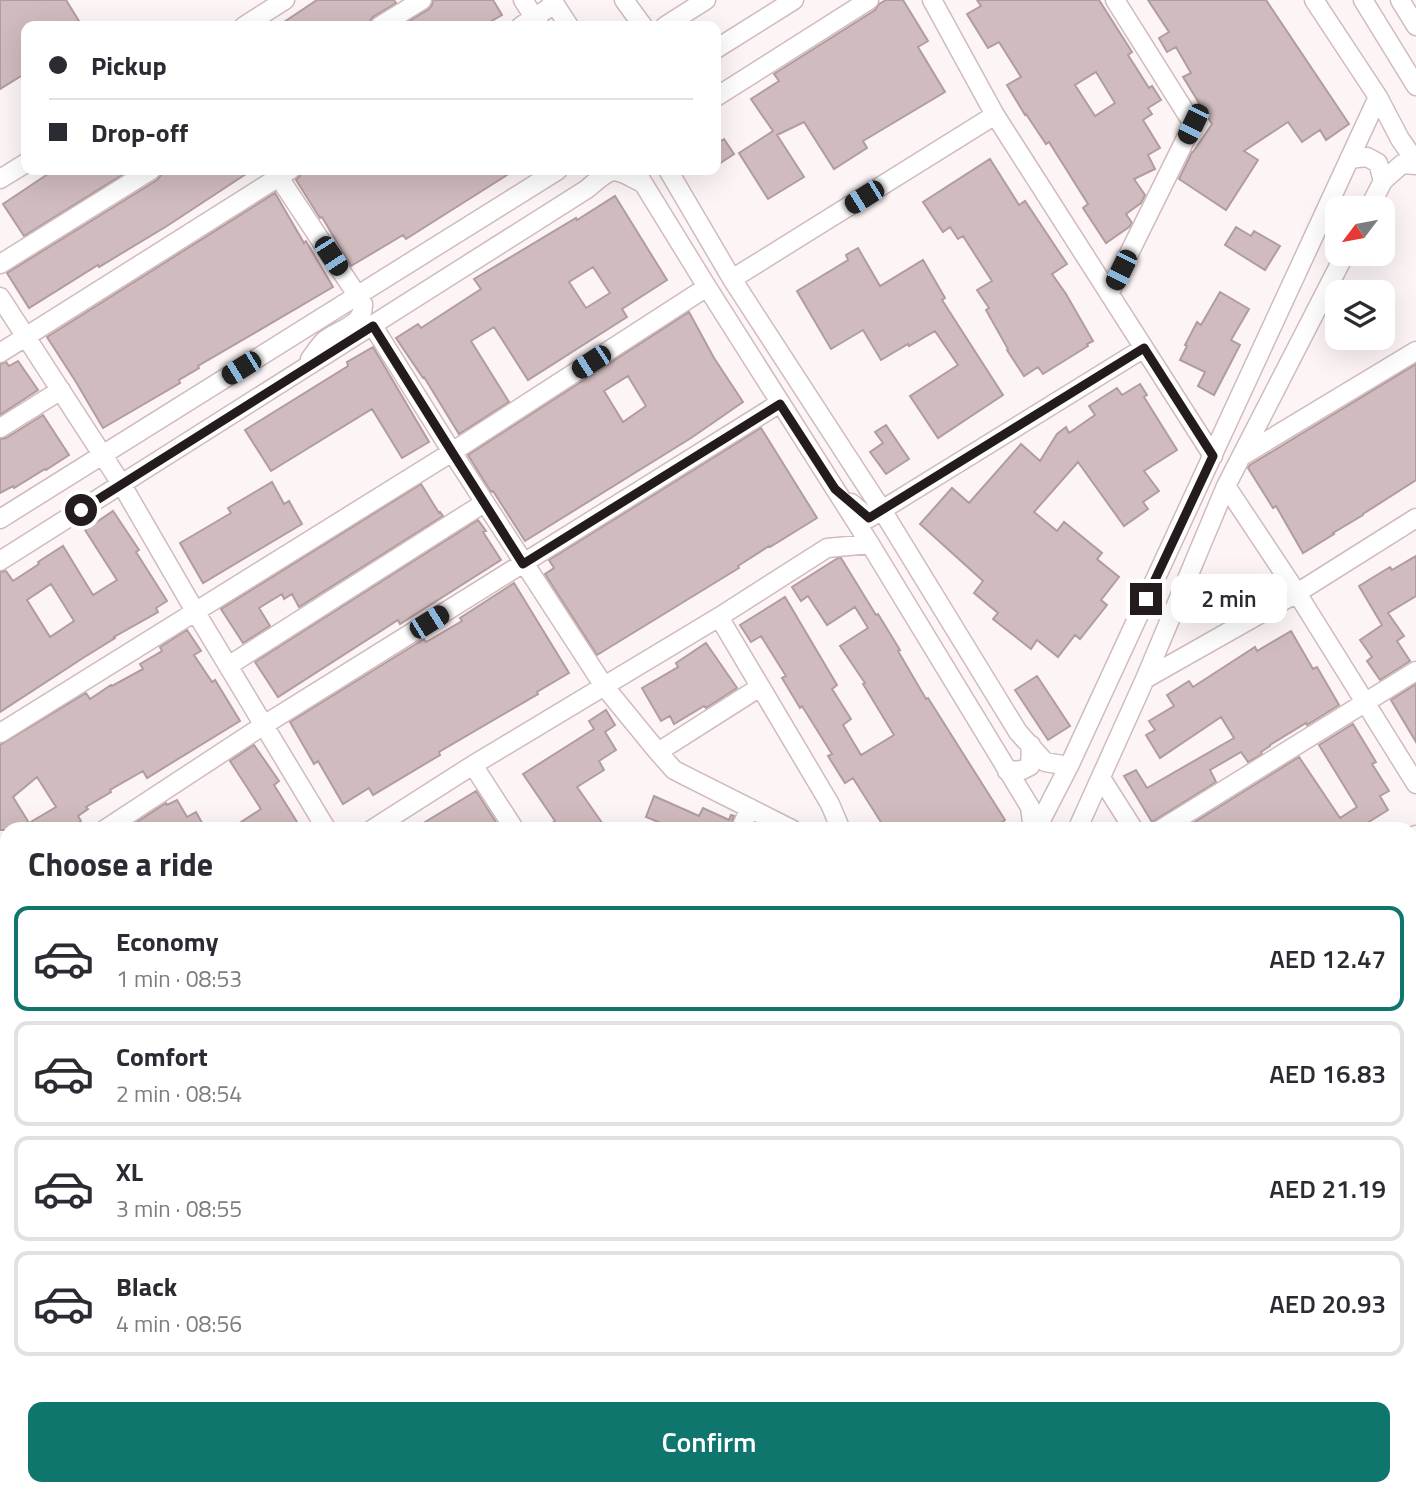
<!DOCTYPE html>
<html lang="en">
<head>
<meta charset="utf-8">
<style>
	body { margin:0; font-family:"Titillium Web",sans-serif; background:#f7f7f7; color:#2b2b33; height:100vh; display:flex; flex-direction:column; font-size:26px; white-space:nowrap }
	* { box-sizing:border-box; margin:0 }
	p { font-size:23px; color:#7c7c81 }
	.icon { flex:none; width:38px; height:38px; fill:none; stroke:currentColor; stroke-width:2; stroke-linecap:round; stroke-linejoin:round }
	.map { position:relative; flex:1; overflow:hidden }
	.drawer { position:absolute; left:0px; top:822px; width:1418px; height:674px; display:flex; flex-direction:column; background:#fff; border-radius:21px 21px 0 0; box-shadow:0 7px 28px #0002 }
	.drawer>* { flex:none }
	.top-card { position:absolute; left:21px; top:21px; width:700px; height:154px; border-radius:14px; box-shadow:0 7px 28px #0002; display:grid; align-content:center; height:154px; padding:0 28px; background:#fff }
	.needle { width:46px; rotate:238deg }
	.tools { position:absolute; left:1325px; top:196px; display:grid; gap:14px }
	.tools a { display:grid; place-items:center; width:70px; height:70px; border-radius:14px; background:#fff; box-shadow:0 7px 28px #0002; font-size:35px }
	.end { position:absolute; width:32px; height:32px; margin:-16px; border:9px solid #231b1c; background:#fff; box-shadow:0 0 0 4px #fff }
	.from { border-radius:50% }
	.bubble { position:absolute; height:49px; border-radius:14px; background:#fff; box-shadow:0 7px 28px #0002; font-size:23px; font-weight:600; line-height:49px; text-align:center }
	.car { position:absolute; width:21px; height:42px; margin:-21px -10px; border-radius:9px; box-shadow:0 0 5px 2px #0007; background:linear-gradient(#222 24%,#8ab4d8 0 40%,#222 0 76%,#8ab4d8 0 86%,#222 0) }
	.top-card b { display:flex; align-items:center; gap:24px; height:66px; font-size:26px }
	.top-card b+b { border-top:2px solid #e1e1e2 }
	.top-card i { width:18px; height:18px; background:#2b2b33 }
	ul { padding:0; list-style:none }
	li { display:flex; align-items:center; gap:21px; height:105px; margin:0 14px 10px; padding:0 14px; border:4px solid #e1e1e2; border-radius:14px }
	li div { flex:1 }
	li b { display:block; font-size:26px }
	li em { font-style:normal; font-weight:600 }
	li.current { border-color:#0f766e }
	li>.icon { width:63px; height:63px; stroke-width:1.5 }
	h2 { padding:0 28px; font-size:32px; line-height:84px }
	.cta { display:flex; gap:14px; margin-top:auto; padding:14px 28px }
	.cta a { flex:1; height:80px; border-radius:14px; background:#0f766e; color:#fff; font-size:28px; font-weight:600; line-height:80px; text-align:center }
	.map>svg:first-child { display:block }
</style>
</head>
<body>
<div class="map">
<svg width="1416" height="1496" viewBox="0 0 1416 1496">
	<rect width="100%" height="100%" fill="#fdf4f5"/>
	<path fill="#d0bbbe" stroke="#b19c9f" stroke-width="2" fill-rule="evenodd" d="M0 0H66L82 26H26V73L0 89Z
		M317 0H394L396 3 373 17 370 21 369 26H278Z
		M433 0H493L502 15 483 26H401L429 9 432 5Z
		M886 0H903L928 41 918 47 945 92 863 141 867 148 834 169 804 122 777 135 804 177 768 199 739 153 773 131 751 99 779 81 774 74 875 10 879 4Z
		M977 0H1099L1132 52 1128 55 1149 88 1152 86 1161 100 1148 108 1152 114 1143 120 1160 148 1148 155 1155 169 1134 179 1145 195 1141 203 1126 214 1132 223 1129 227 1106 243 1083 208 1088 204 1049 142 1046 144 1026 114 1025 115 1007 85 1021 77 999 42 988 48 967 14 981 6ZM1096 72 1115 103 1095 116 1075 85Z
		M1148 0H1266L1349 124 1326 140 1320 130 1302 142 1288 122 1244 151 1258 160 1226 210 1179 179 1192 152H1193L1212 124 1183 77 1191 73 1176 47 1167 52 1159 38 1169 32Z
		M724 139 734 154 716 166V144Z
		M990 159 1019 205 1025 201 1067 264 1052 274 1066 294 1093 341 1087 344 1088 346 1043 374 1038 367 1024 376 1007 350 1008 349 986 310 989 308 977 290 992 281 963 236 958 239 950 227 943 232 923 202Z
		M54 170H130L24 236 3 204Z
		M162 170H252L167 226 99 267 98 265 29 308 7 273 157 180 161 175Z
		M301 170H515L406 239 403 235 351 266 322 217 320 218 296 180 300 176Z
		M275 193 304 243 306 241 333 287 198 366 199 368 179 380 180 383 103 428 76 382 47 337Z
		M615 196 667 280 622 309 627 317 528 380 494 327 471 341 509 402 459 434 424 377 423 378 396 338 418 324 421 328 481 289 474 279 576 218 577 220ZM593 267 610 293 586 308 569 282Z
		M1236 227 1251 236 1254 231 1280 246 1265 270 1225 245Z
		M858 248 880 286 923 260 945 298 942 300 1003 395 938 438 910 396 958 365 935 331 909 346 908 344 881 360 863 330 831 349 797 291 848 260 846 255Z
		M1220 292 1249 309 1231 340 1240 345 1214 395 1198 386 1205 372 1180 360 1187 346 1185 345 1197 322 1201 325Z
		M689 312 714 358 743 402 691 438 525 541 493 491 491 492 468 455ZM628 376 646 406 623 422 604 391Z
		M373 347 429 442 402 458 372 409 271 471 245 430 348 366 347 362Z
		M18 361 38 390 0 415V364L6 362 9 366Z
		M1416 364V480L1363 514V515L1333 533 1334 534 1303 553 1276 506 1273 508 1248 468 1250 465Z
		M1140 384 1147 395 1144 397 1177 450 1144 471 1159 491 1143 502 1148 509 1124 526 1078 462 1034 512 1057 531 1064 522 1102 553 1097 559 1119 577 1101 600 1107 605 1080 639 1075 635 1058 657 1037 640 1031 649 993 619 998 613 974 593 983 581 920 524 952 488 969 503 1021 444 1040 461 1057 434 1066 427 1069 433 1095 415 1089 406 1117 388 1122 395Z
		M43 415 69 455 46 470 45 469 14 488 13 486 0 493V439L6 438Z
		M886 425 909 459 886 474 870 452 883 443 875 432Z
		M761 428 817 518 770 547 769 546 738 566 739 568 597 655 545 574 554 568 549 560Z
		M272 482 284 504 289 501 302 524 203 583 180 543 231 513 228 508Z
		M421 484 439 513 440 512 443 516 299 607 292 594 284 599 282 594 259 608 270 626 243 643 221 609Z
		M113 511 139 550 136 552 167 601 156 608 158 612 114 637 115 638 83 658 0 712V572L6 571 13 581 39 564 38 562 63 546 93 595 117 580 85 530ZM51 584 74 621 50 637 27 600Z
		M478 520 486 531 483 532 501 560 400 624 398 620 278 697 255 662Z
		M1416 556V596L1388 613 1404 636 1397 641 1410 661 1380 680 1367 661 1372 657 1360 640 1382 625 1359 586 1390 567 1392 570Z
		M838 558H841L876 615 878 614 900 650 898 651 926 699 928 698 1005 820 991 830H886L853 778 845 783 828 756 832 754 802 706 800 708 782 678 786 676 761 636 751 642 740 625 785 597 837 685 832 689 851 719 843 725 861 755 894 735 863 684 865 683 840 646 868 628 855 607 827 625 808 596 801 601 792 587Z
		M514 583 569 673 537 692 538 694 439 752 440 755 373 795 369 788 343 804 318 761 314 764 290 722 424 639 426 642 462 621 460 618Z
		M187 630 201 651 194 655 212 682 215 680 240 721 147 778 143 771 110 790 111 792 86 807 88 809 78 816 81 821 67 830H0V745L86 693 90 699 111 685 112 686 143 669 140 664 162 651 160 647ZM37 777 56 807 29 823 13 797Z
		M1291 631 1313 669 1317 667 1339 705 1307 725 1306 723 1270 745V746L1261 752 1262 754 1248 762 1241 752 1210 770 1216 782 1152 822 1124 776 1136 770 1147 788 1234 738 1221 717 1160 758 1146 735 1155 730 1149 721 1174 706 1167 695 1189 681 1193 687 1255 647 1257 651Z
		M706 643 737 688 706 708 704 706 674 724 670 716 661 721 642 688 678 667 676 663Z
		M1037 676 1070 726 1048 740 1015 690Z
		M1416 684V742L1391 700Z
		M606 710 615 725 605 732 616 750 599 761 604 770 577 787 607 830H542L555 821 523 774 594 729 589 721Z
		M1353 724 1376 762 1372 764 1389 791 1380 796 1388 810 1364 825 1367 830H1182L1299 757 1340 818 1357 807 1319 745Z
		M254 745 279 781 274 785 302 830H229L261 809 230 761Z
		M476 791 501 830H412Z
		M654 796 699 816 703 808 729 820 731 815 734 816 729 830H678L646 817Z
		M177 800 187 817 196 812 206 830H125L166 803 167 805Z"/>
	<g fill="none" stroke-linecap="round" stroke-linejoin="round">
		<defs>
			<path id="minor" d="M523 0 540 26
				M552 0 569 26
				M624 0 643 26
				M932 0 995 115 1213 456
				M1314 0 1378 97 1400 139 1416 162
				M1363 0 1416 86
				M1400 0 1416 26
				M244 26 285 0
				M380 26 422 0
				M521 26 555 4
				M665 26 706 0
				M716 49 794 0
				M716 97 869 0
				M1349 159 1367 157 1378 163 1383 181
				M274 170 363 304C364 326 338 329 324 341 319 346 314 354 310 359
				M635 170 707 287 870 544 1030 807 1033 830
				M668 170 732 279 882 510 1018 732 1045 762 1069 766
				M0 179 26 163
				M1369 208 1383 181 1402 164 1416 165
				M0 264 151 170
				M732 279 995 115
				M1109 294 1193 124 1115 0
				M0 297 122 485 195 611 327 830
				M373 326 452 452 604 686 658 752 674 770 793 830
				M0 353 290 170
				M0 428 61 390
				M1242 456 1416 351
				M1226 486 1297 593 1416 784
				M851 503 869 518 1144 348
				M0 519 558 170
				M0 561 587 189C613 167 611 166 642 183
				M719 617 830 804 841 830
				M228 666 484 503
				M1145 679 1297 593 1416 518
				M0 733 452 452 707 287
				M658 752 760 687
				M473 765 515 830
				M1007 771 1022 770 1030 766 1031 745
				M1101 778 1134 830
				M104 830 264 725 780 403
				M371 830 473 765 719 617 827 548 870 544
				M740 830 750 808
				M1036 830 1069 766 1378 97
				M1077 830 1145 679 1226 486 1345 254
				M1160 830 1416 671
				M1410 838 1416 835
				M0 859 7 870
				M0 897 7 893
				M1410 989 1416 986
				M0 1062 7 1058
				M1410 1148 1416 1145
				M1410 1282 1416 1291
				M1410 1464 1416 1461
				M901 1489 905 1496
				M1213 1489 1218 1496
				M410 1496 413 1489
				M727 1496 730 1489
				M766 1496 769 1489
				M855 1496 867 1489
				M1102 1496 1113 1489
				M1360 1496 1371 1489"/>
			<path id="major" d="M0 1495 2 1496"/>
		</defs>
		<use href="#minor" stroke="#d0bbbe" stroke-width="21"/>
		<use href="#major" stroke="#af7782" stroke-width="26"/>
		<use href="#minor" stroke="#fff" stroke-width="18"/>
		<use href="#major" stroke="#fdcbd5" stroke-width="23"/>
	</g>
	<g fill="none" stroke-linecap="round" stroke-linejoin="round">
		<path stroke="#231b1c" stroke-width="9" d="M81 510 373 326 452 452 523 564 780 404 835 489 869 518 1144 348 1213 456 1146 599"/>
	</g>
</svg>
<div class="tools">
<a><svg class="needle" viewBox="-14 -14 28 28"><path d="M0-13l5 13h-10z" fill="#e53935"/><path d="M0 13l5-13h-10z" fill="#7c7c81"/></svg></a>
<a><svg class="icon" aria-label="layers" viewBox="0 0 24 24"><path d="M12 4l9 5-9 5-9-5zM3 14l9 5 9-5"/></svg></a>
</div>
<i class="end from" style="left:81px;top:510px"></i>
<i class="end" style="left:1146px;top:599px"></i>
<div class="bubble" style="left:1171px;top:574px;width:116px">2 min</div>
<i class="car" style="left:1193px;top:124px;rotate:206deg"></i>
<i class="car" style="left:864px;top:197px;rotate:238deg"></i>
<i class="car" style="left:331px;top:256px;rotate:147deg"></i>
<i class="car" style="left:1121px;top:270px;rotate:206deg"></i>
<i class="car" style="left:591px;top:362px;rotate:237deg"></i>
<i class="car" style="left:241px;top:368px;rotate:238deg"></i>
<i class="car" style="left:429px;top:622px;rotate:58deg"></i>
<div class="top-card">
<b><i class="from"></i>Pickup</b>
<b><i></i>Drop-off</b>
</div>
<section class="drawer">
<h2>Choose a ride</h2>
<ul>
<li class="current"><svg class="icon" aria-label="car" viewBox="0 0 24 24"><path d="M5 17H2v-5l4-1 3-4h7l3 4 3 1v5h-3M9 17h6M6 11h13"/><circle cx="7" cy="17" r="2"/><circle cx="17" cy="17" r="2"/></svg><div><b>Economy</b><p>1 min · 08:53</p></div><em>AED 12.47</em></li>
<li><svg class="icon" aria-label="car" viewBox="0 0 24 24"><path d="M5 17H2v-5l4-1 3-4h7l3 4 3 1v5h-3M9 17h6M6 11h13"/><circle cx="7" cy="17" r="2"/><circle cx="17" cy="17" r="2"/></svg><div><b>Comfort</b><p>2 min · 08:54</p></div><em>AED 16.83</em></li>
<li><svg class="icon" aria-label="car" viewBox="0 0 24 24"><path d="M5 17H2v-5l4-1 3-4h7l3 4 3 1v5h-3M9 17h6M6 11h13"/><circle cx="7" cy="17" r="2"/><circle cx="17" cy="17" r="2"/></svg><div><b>XL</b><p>3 min · 08:55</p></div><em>AED 21.19</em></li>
<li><svg class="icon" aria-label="car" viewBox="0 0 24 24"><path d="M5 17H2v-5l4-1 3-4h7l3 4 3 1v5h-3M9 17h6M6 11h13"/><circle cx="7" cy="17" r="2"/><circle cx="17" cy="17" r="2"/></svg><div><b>Black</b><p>4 min · 08:56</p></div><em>AED 20.93</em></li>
</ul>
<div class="cta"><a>Confirm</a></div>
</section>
</div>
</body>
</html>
